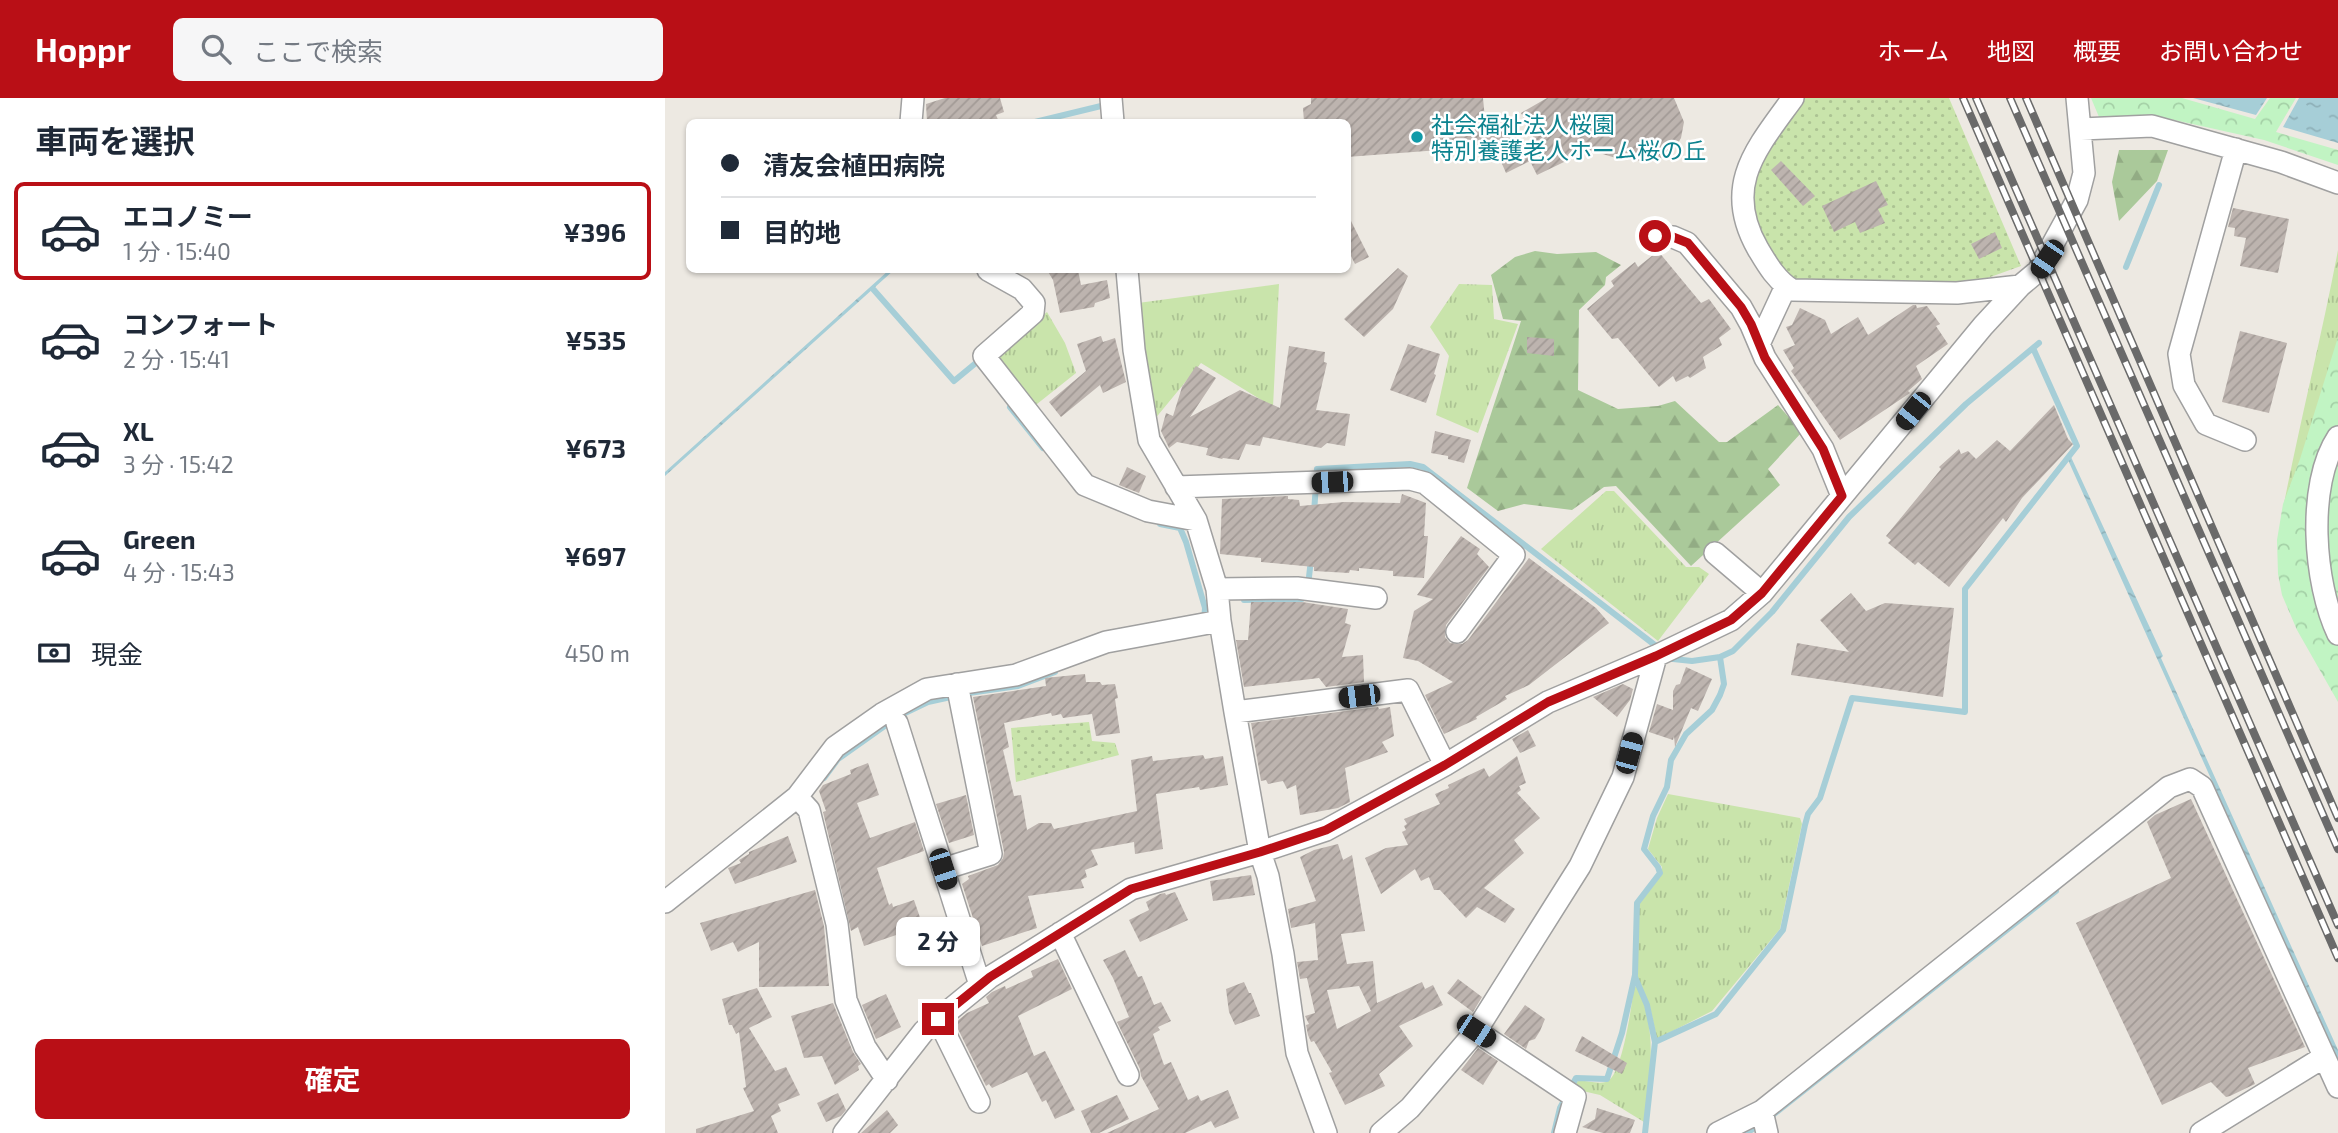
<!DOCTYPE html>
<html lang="ja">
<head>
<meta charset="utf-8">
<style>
	body { margin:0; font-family:"Exo 2","Noto Sans JP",sans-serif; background:#f6f6f7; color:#1f2937; height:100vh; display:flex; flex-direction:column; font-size:26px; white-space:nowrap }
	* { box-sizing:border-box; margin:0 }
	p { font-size:23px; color:#747a83 }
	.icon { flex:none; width:38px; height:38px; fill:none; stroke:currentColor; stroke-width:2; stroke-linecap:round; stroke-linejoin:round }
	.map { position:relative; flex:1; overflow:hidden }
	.panel { display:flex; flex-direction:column; background:#fff; width:665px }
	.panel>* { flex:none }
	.banner { position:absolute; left:21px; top:21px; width:665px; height:154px; border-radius:10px; box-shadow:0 2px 5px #0004; display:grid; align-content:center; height:154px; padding:0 35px; background:#fff }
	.end { position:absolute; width:32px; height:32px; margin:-16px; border:9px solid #b90f16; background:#fff; box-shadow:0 0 0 4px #fff }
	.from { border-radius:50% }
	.bubble { position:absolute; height:49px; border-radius:10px; background:#fff; box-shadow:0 2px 5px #0004; font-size:23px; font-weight:700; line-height:49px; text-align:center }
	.car { position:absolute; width:21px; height:42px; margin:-21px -10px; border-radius:9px; box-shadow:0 0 5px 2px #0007; background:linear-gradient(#222 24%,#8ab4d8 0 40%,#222 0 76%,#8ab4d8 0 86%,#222 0) }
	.banner b { display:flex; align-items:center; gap:24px; height:66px; font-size:26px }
	.banner b+b { border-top:2px solid #e0e1e3 }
	.banner i { width:18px; height:18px; background:#1f2937 }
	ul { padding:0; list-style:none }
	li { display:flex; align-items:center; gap:21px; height:98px; margin:0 14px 10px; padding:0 21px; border:4px solid transparent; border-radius:10px }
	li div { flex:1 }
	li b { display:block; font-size:26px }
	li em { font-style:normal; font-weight:700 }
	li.active { border-color:#b90f16 }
	li>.icon { width:63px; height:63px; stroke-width:1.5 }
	h2 { padding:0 35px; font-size:32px; line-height:84px }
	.pay { display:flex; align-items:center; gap:18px; height:77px; padding:0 35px; font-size:26px }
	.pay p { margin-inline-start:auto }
	.button { display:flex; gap:14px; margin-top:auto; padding:14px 35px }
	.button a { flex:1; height:80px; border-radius:10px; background:#b90f16; color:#fff; font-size:28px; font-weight:700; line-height:80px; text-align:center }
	header { display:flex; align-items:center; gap:42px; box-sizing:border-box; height:98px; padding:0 35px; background:#b90f16; color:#fff }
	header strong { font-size:33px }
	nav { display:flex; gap:38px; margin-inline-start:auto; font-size:24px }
	.search { width:490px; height:63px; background:#f6f6f7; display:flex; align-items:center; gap:18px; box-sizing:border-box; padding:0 24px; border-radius:10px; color:#747a83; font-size:26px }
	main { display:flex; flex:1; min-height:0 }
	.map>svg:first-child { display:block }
</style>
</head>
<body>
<header>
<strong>Hoppr</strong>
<div class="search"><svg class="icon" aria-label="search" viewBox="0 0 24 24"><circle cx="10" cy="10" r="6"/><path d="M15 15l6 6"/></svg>ここで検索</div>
<nav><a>ホーム</a><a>地図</a><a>概要</a><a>お問い合わせ</a></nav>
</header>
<main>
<section class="panel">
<h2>車両を選択</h2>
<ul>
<li class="active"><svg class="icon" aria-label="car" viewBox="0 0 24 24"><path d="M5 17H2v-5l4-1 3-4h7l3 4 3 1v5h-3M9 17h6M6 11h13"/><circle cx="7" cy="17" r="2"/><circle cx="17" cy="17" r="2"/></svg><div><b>エコノミー</b><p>1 分 · 15:40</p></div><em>¥396</em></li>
<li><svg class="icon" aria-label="car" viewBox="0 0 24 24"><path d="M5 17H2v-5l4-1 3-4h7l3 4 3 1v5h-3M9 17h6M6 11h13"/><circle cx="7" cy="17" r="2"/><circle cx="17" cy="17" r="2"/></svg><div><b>コンフォート</b><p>2 分 · 15:41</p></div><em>¥535</em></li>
<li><svg class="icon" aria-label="car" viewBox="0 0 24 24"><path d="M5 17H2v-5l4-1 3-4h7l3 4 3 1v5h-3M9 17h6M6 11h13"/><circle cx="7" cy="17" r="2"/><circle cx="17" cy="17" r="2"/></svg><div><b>XL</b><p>3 分 · 15:42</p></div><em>¥673</em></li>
<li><svg class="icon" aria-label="car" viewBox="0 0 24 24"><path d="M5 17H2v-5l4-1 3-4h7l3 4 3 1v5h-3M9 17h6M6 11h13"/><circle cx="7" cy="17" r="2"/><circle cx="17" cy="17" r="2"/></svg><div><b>Green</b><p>4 分 · 15:43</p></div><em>¥697</em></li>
</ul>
<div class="pay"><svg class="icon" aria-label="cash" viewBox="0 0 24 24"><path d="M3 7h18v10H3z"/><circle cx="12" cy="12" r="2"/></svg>現金<p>450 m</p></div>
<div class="button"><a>確定</a></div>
</section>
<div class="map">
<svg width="1673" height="1035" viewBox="0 0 1673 1035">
	<defs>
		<pattern id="grass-tufts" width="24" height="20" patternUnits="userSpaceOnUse" patternTransform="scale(1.75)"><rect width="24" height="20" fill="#c9e4ab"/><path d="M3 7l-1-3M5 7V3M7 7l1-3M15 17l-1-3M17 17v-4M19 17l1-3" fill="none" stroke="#acc393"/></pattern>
		<pattern id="forest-firs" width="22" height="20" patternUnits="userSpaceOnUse" patternTransform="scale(1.75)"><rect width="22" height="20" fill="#aac99a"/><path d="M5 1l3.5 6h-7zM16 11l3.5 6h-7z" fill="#92ac84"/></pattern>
		<pattern id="park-crowns" width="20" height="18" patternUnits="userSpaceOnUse" patternTransform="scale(1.75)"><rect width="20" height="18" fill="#c1f4c3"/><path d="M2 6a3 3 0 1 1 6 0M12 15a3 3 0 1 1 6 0" fill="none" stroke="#a5d1a7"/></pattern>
		<pattern id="garden-dots" width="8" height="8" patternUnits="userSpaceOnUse" patternTransform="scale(1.75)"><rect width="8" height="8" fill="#c9e4ab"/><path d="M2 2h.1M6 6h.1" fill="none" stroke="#acc393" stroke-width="1.8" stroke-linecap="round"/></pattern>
		<pattern id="water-ripples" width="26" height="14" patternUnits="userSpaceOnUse" patternTransform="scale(1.75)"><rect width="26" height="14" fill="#a6ced7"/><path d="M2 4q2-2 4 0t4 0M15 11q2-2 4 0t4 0" fill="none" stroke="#8eb0b8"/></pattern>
		<pattern id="building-hatch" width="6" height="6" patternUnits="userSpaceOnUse" patternTransform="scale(1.75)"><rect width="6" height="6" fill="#bdb4af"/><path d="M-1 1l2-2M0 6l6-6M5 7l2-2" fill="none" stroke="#a29a96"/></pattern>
	</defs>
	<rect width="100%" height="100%" fill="#ede9e2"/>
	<path fill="url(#grass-tufts)" d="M1673 152V322L1616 421C1633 331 1656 242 1673 152Z
		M614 186 608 309 536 265 489 322 473 205Z
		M794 186 827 187 829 221 853 226 813 335 771 317 784 258 765 229Z
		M382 214 400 245 411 275 367 310 330 259Z
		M941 393H949L1021 469H1034L1044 476 993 543 876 451Z
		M1003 696 1135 720 1137 726 1115 831 1047 913 992 941 985 909 972 878 974 806 997 776V769L983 751 992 720Z
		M973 888C993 939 985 972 979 1024L935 997 909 991 913 982C921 983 933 986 941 984 957 980 967 905 969 889Z"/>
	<path fill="url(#forest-firs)" d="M1454 52H1503L1492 83 1454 123 1447 84Z
		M870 153 892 156 931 154 956 167 941 179 940 187 914 212 913 292 953 311 993 308 1010 303 1054 344H1062L1113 307 1137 334 1103 371 1115 387 1026 468 951 388 939 389 907 412 859 406 833 413 802 390 856 223 838 221 826 177 850 159Z"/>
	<path fill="url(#park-crowns)" d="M1426 0H1517L1590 21 1605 0H1631L1611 34 1673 52V67L1599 42 1487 17 1434 19Z
		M1673 239V604L1632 532 1617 497 1613 476 1612 442 1618 406 1635 361Z"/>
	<path fill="url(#garden-dots)" d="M1134 0H1284L1356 168 1317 182 1277 186H1131L1108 166 1084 127 1090 68Z
		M424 624 427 643 450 645 454 657 351 684 346 630Z"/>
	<path fill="url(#water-ripples)" d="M1528 0H1602L1591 17Z
		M1634 0H1673V45L1618 29Z
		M224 172H229L0 378V374Z
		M1406 359 1498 558 1496 560 1673 952V964L1403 362Z"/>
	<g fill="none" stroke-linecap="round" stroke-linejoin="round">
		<path stroke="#a6ced7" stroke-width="6" d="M370 24 436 8
			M1461 169 1494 87
			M208 191 289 283 312 264 316 269
			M345 309 378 350
			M649 415 652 371 745 366 758 369 1008 561 1027 563 1055 559 1068 553 1107 514 1184 419 1301 306 1374 245
			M495 426 515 430 521 444 540 510 539 522
			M643 488 646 461
			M579 502 637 501 638 498
			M240 615 263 604 304 595 353 588 390 574
			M159 680 173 661 228 622
			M970 879 982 907 990 944 980 1035
			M990 944 1051 916 1118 832 1140 727 1143 716 1155 700 1187 600 1300 614V491L1412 348 1368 250
			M1104 1020 1391 793
			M889 1035 895 1010 911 980 942 981 957 935 970 877 972 805 995 775 993 769 979 751 988 718 1002 689 1006 662 1021 636 1047 612 1055 597 1059 586 1055 559
			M1081 1035 1095 1027"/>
	</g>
	<path fill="url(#building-hatch)" fill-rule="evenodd" d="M280 0H335L339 14 331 17 334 24H262L261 6Z
		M646 0H818L820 21 875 52 856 15 882 0H1009L1019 24 1016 40 1010 50 1000 58 986 64 951 60 924 52 872 77 865 63 841 75 831 52 806 57 801 50 682 59V24H639L638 10 646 6Z
		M1116 63 1150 98 1138 108 1106 72Z
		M1211 83 1223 107 1213 111 1220 125 1195 135 1190 124 1169 134 1157 108Z
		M1568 110 1624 121 1613 175 1575 168 1581 140 1569 138 1570 130 1563 129Z
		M682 115 704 159 690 166 682 150Z
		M1330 134 1337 150 1314 161 1306 146Z
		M993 153 1036 205 1044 201 1066 231 1054 240 1057 247 1038 259 1041 270 1025 280 1023 278 1011 284 1008 278 994 289 953 240 947 241 922 211 949 188 946 183 970 164 973 169Z
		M733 170 743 178 728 211 699 239 679 221Z
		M382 172H413L416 187 442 182 445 200 430 205 429 209 395 215 388 182Z
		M1248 207H1251L1252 210 1262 208 1275 226 1271 228 1283 246 1251 268 1257 281 1243 293 1245 295 1175 342 1126 273 1129 270 1118 252 1130 247 1121 229 1127 227 1135 210 1160 222 1166 236 1193 219 1203 237Z
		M1575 233 1622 245 1604 315 1557 304Z
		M436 238 438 244 450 240 461 284 438 295 435 287 396 319 384 304 421 273 412 246Z
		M862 239 889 241V258L862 255Z
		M743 246 775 256 769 276 771 277 761 305 725 292Z
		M624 248 660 254 659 264 662 265 651 312 685 316 680 348 662 345 656 350 598 339 595 348 581 346 574 362 558 360 557 361 541 357 543 350 512 344 504 350 496 333 501 315 508 318 517 289 531 268 551 280 525 319 575 292 615 310Z
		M1389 307 1403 341 1408 346 1357 400 1341 424 1338 420 1284 489 1253 464 1250 467 1223 445 1226 442 1221 438 1276 371 1274 369 1294 351 1296 356 1303 353 1311 361 1332 342 1345 353Z
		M770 333 806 342 799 365 783 361V358L766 355Z
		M462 369 481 378 474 395 454 387Z
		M737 396 761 405 759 438H763L759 480 728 478V473L694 470V473L685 472 684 475 649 473V469L596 464V460L555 456 557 401 623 398V401L634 402 635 408 679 404 735 405Z
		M796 438 815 451 812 456 824 469 781 527 780 539 785 545 797 546 803 542 864 460 931 510 944 525 864 587 840 598 842 601 811 619 812 621 779 636 760 597 788 584 753 563 738 560 749 513 768 501 752 497Z
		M1186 495 1201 513 1220 505 1289 510 1278 599 1126 577 1132 545 1184 554 1155 522Z
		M586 504H637L683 511 680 525 686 527 677 559 698 557 699 584 661 589 654 580 579 589 571 542H583Z
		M1021 569 1047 581 1033 613 1026 610 1010 649 1009 638 1008 642 984 634 992 606 1008 612V593L1011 587 1015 586Z
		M420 576 421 584H435L437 587 450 586 453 600 450 601 455 635 431 638 427 616 398 620 396 616 387 618 386 615 339 625 344 649 338 652 349 698 356 697 362 732 374 725H386L389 731 472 713 466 662 487 658 488 663 538 657 540 661 558 658 563 687 535 692 534 689 491 696 498 751 470 756 469 744 426 752 433 767 420 772 422 779 416 782 419 790 363 798 372 830 317 848 297 786 304 781 303 778 333 767 338 760 339 754 308 599 381 588 380 580Z
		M958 586 968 591 965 602 952 619 928 599Z
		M713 609 714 611 725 609 729 638 717 644 723 654 680 670 685 704 673 710 635 717 631 687 622 691 618 683 603 686 601 682 596 683 586 625Z
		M863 632 871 648 855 655 847 641Z
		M852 658 861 685 854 688 856 692 852 695 875 720 849 742 859 755 819 790 850 811 840 825 812 809 801 820 775 792H769L764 779 756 783 750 771 716 796 700 760 721 750 743 747 737 734 741 732 739 728 742 726 739 721 775 706 770 696 784 690 783 687 819 670 824 679Z
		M203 665 214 697 192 705 205 740 250 724 259 753 212 770 224 807 227 805 228 809 249 802 260 834 272 835 280 854 254 866 240 834 199 848 193 829 186 833 158 714 161 713 154 693 158 687 186 676 185 672Z
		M301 697 309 737 284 745 271 706Z
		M1526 701 1640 949 1583 970 1590 986 1565 998 1561 999 1546 984 1497 1007 1411 825 1506 780 1482 724 1490 717Z
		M123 738 132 764 70 786 63 770 76 765 74 762 84 756V754Z
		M673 746 678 762 687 757 700 833 676 836 682 866 708 863 712 905 757 884 760 891 768 887 778 907 734 928 748 948 714 976 720 988 680 1007 664 975 667 974 649 943 646 944 643 937 641 927 644 926 640 918 650 915 642 880 635 881 632 864 653 862 650 825 626 830 623 811 651 803 635 759 649 752ZM694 888 706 913 672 931 662 892Z
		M586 777 590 797 548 803 545 783Z
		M150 792 159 828 164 888 94 889V844L73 854 68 844 46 853 35 825Z
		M510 794 523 822 475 844 464 822 484 812 481 804 495 796 500 795 501 797Z
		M460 852 473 879 477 878 489 907 496 904 506 923 493 929 495 932 488 936 499 967 506 964 523 1002 533 997 536 1003 563 992 574 1020 550 1030 546 1023 520 1035H442L494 1011 476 978 475 971 452 924 464 919 448 880 438 862Z
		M393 861 407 891 353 918 369 958 380 953 410 1012 390 1021 381 1002 377 1004 362 974 327 990 324 986 321 988 290 925 302 915 324 905 321 899 327 894 340 888 341 891 368 879 366 873Z
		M793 881 817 899 808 914 782 895Z
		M579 884 584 895H586L595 918 570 927 564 914 561 891Z
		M92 890 107 919 84 930 110 973 121 969 135 997 113 1006 116 1013 106 1018 113 1035H31V1031L89 1013 78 990 81 989 74 934 71 936 67 927H64L57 901Z
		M221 896 236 929 211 941 197 907Z
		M168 905 188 954 196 966 193 968 194 972 170 987 157 958 139 960 126 918Z
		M860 907 880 921 875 933 870 941 864 943 861 951 839 936Z
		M917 938 962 965 957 976 910 953Z
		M813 950 833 963 818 987 796 972Z
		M173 995 181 1012 176 1018 161 1024 152 1005Z
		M452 997 464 1021 434 1035H426L416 1013Z
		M932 1010 970 1022 965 1035H938L917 1029 930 1021Z
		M222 1012 233 1027 225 1035H196Z"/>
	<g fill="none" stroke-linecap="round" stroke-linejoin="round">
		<defs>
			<path id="minor" d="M446 0 448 24
				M1128 0C1091 51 1057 88 1093 151 1102 166 1111 182 1127 192L1292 195 1355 188
				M246 24 248 0
				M1416 31 1487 28 1616 64 1673 85
				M1571 51 1514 256 1519 287 1541 326 1580 342
				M990 138 1008 139 1022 145 1076 209 1086 227 1100 260 1158 351 1177 398
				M323 172 357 191 369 205 368 215 319 258 420 387 483 413 531 422
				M462 172 469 252 484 342 531 422 552 491 555 523 570 614 595 754 603 778 618 856 632 955 661 1035
				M1094 246 1121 188
				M1673 339C1641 387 1649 486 1673 536
				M511 389 745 381 760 385 849 457 792 534
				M1050 455 1097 495
				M552 491 632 490 711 500
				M570 614 743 592 780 667
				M232 625 315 887
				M132 699 144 712 172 826 181 902 200 949 222 982
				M278 771 326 756 292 586
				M0 804 132 699 170 649 217 616 262 591 351 577 441 544 555 523
				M395 835 463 977
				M273 921 314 1004
				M811 933 910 999 900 1035
				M179 1035 259 933 325 879 466 791 595 754 661 732 780 667 883 604 991 558 1066 522 1097 495 1318 228 1355 188 1373 173 1412 102 1419 75 1412 0
				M716 1035 745 1010 811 933 915 768 958 679 991 558
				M1053 1035 1097 1013
				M1102 1035 1097 1013 1504 689 1525 681 1537 689 1673 989
				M1536 1035 1659 959"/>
		</defs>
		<use href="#minor" stroke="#a0a0a0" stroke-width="24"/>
		<use href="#minor" stroke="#fff" stroke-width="21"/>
		<defs>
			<path id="rail" d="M1298 0 1673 860
				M1311 0 1673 827
				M1345 0 1673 751
				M1361 0 1673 720"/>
		</defs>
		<use href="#rail" stroke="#6a6a6a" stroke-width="8"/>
		<use href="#rail" stroke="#fff" stroke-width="5" stroke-dasharray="16" stroke-linecap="butt"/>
	</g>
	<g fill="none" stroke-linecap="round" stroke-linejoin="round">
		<path stroke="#b90f16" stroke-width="9" d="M273 921 325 879 466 791 595 754 661 732 780 667 883 604 991 558 1066 522 1097 495 1177 398 1158 351 1100 260 1086 226 1076 209 1023 145 1008 139 990 138"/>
	</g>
	<circle fill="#0f9aa8" stroke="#fff" stroke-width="2.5" cx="752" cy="39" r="7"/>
	<g text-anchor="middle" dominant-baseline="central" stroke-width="5" stroke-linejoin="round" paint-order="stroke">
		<g font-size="23" fill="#0d838f" stroke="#fff" text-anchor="start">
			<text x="766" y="26">社会福祉法人桜園<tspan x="766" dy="26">特別養護老人ホーム桜の丘</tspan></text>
		</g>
	</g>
</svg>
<i class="end from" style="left:990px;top:138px"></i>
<i class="end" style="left:273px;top:921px"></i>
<div class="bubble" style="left:231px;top:819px;width:84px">2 分</div>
<i class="car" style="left:1382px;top:161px;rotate:214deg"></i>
<i class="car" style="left:1248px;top:313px;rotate:219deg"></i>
<i class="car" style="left:667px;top:384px;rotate:268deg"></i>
<i class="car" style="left:694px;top:598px;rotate:263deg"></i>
<i class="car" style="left:964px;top:655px;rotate:15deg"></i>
<i class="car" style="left:278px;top:771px;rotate:162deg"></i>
<i class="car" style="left:811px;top:933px;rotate:123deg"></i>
<div class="banner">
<b><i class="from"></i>清友会植田病院</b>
<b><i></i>目的地</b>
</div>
</div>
</main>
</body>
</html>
